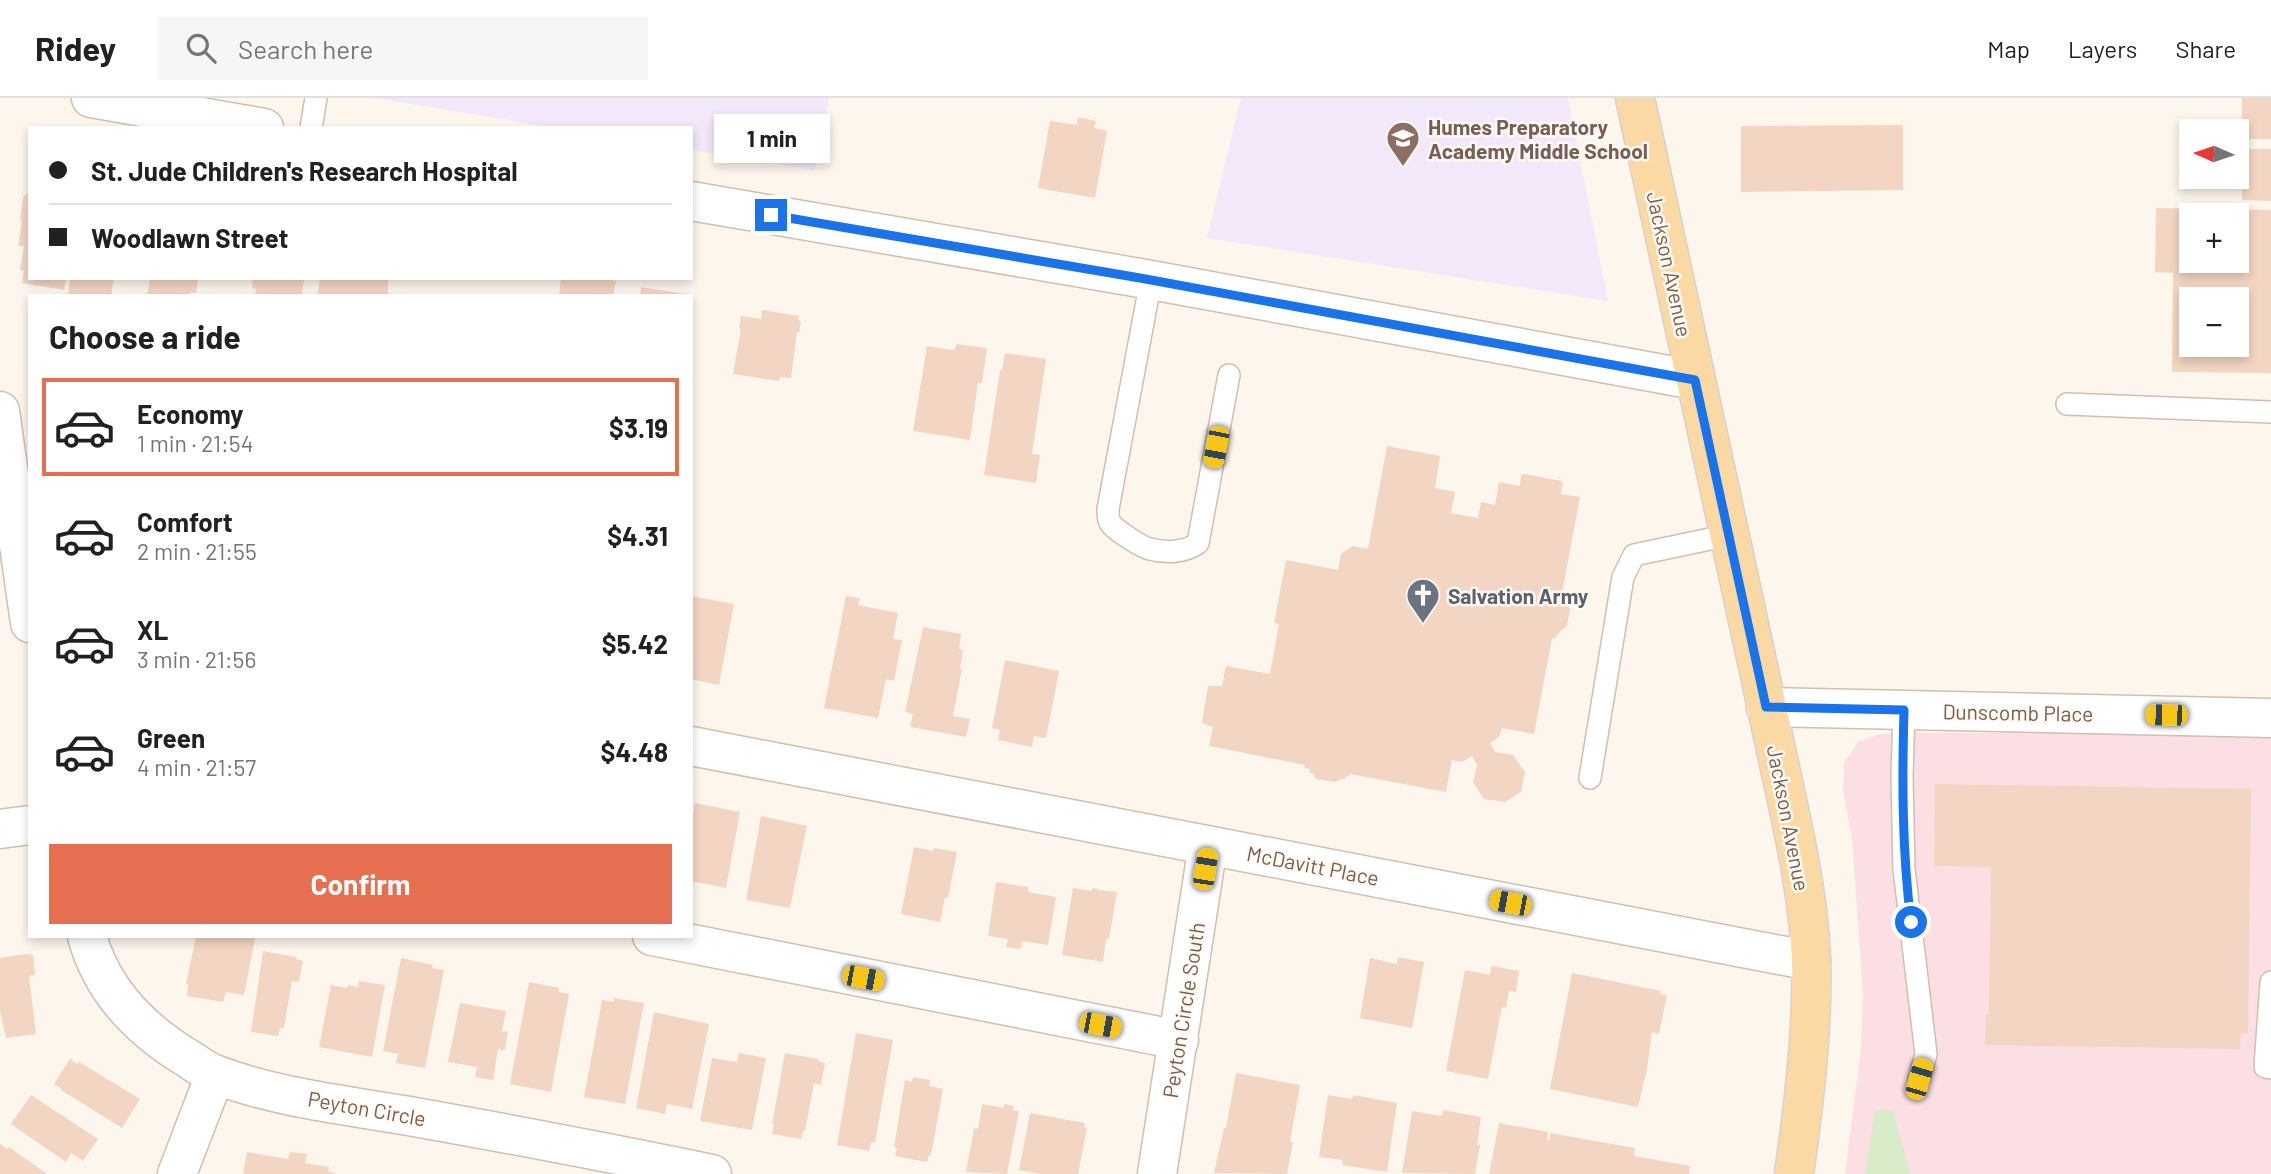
<!DOCTYPE html>
<html lang="en">
<head>
<meta charset="utf-8">
<style>
	body { margin:0; font-family:Barlow,sans-serif; background:#f6f6f6; color:#202124; height:100vh; display:flex; flex-direction:column; font-size:26px; white-space:nowrap }
	* { box-sizing:border-box; margin:0 }
	p { font-size:23px; color:#757577 }
	.icon { flex:none; width:38px; height:38px; fill:none; stroke:currentColor; stroke-width:2; stroke-linecap:round; stroke-linejoin:round }
	.map { position:relative; flex:1; overflow:hidden }
	.details { position:absolute; left:28px; top:196px; width:665px; height:644px; display:flex; flex-direction:column; background:#fff; border-radius:0px; box-shadow:0 4px 10px #0003 }
	.details>* { flex:none }
	.hud { position:absolute; left:28px; top:28px; width:665px; height:154px; border-radius:0px; box-shadow:0 4px 10px #0003; display:grid; align-content:center; height:154px; padding:0 21px; background:#fff }
	.needle { width:46px; rotate:273deg }
	.buttons { position:absolute; left:2179px; top:21px; display:grid; gap:14px }
	.buttons a { display:grid; place-items:center; width:70px; height:70px; border-radius:0px; background:#fff; box-shadow:0 4px 10px #0003; font-size:35px }
	.end { position:absolute; width:32px; height:32px; margin:-16px; border:9px solid #1a73e8; background:#fff; box-shadow:0 0 0 4px #fff }
	.from { border-radius:50% }
	.bubble { position:absolute; height:49px; border-radius:0px; background:#fff; box-shadow:0 4px 10px #0003; font-size:23px; font-weight:700; line-height:49px; text-align:center }
	.car { position:absolute; width:21px; height:42px; margin:-21px -10px; border-radius:9px; box-shadow:0 0 5px 2px #0007; background:linear-gradient(#f5c518 24%,#345 0 40%,#f5c518 0 76%,#345 0 86%,#f5c518 0) }
	.hud b { display:flex; align-items:center; gap:24px; height:66px; font-size:26px }
	.hud b+b { border-top:2px solid #e0e0e0 }
	.hud i { width:18px; height:18px; background:#202124 }
	ul { padding:0; list-style:none }
	li { display:flex; align-items:center; gap:21px; height:98px; margin:0 14px 10px; padding:0 7px; border:4px solid transparent; border-radius:0px }
	li div { flex:1 }
	li b { display:block; font-size:26px }
	li em { font-style:normal; font-weight:700 }
	li.active { border-color:#e76f51 }
	li>.icon { width:63px; height:63px; stroke-width:1.5 }
	h2 { padding:0 21px; font-size:32px; line-height:84px }
	.cta { display:flex; gap:14px; margin-top:auto; padding:14px 21px }
	.cta a { flex:1; height:80px; border-radius:0px; background:#e76f51; color:#fff; font-size:28px; font-weight:700; line-height:80px; text-align:center }
	header { display:flex; align-items:center; gap:42px; box-sizing:border-box; height:98px; padding:0 35px; background:#fff; border-bottom:2px solid #e0e0e0 }
	header strong { font-size:33px }
	nav { display:flex; gap:38px; margin-inline-start:auto; font-size:24px }
	.search { width:490px; height:63px; background:#f6f6f6; display:flex; align-items:center; gap:18px; box-sizing:border-box; padding:0 24px; border-radius:0px; color:#757577; font-size:26px }
	.map>svg:first-child { display:block }
</style>
</head>
<body>
<header>
<strong>Ridey</strong>
<div class="search"><svg class="icon" aria-label="search" viewBox="0 0 24 24"><circle cx="10" cy="10" r="6"/><path d="M15 15l6 6"/></svg>Search here</div>
<nav><a>Map</a><a>Layers</a><a>Share</a></nav>
</header>
<div class="map">
<svg width="2271" height="1076" viewBox="0 0 2271 1076">
	<rect width="100%" height="100%" fill="#fdf6ec"/>
	<path fill="#f3e8fa" d="M375 0H829L815 72 691 52V30H557Z
		M1241 0H1568L1608 203 1207 140Z"/>
	<path fill="#fbdfe3" d="M1917 635H2271V1076H1845L1861 950 1863 896 1852 741 1843 692 1844 665 1858 644 1880 636Z"/>
	<path fill="#d8ecc9" d="M1875 1012H1893L1910 1076H1865Z"/>
	<path fill="#f3d5c3" fill-rule="evenodd" d="M2242 0H2271V41H2242Z
		M1078 19 1096 23 1094 30 1107 33 1095 100 1038 90 1050 23 1077 27Z
		M1903 27V92L1741 94V28Z
		M2243 51H2271V103L2242 102Z
		M30 92V180H66L64 192 22 185 24 173 20 172 24 148H18L22 123H20L23 99Z
		M2156 110 2271 112V275L2172 274 2173 175 2155 174ZM2191 117H2236V163H2191ZM2191 201H2236V247H2191Z
		M70 180H114L111 198H68Z
		M150 180H198L196 195 190 194V198H147Z
		M253 180H304L302 198H255L256 191 252 190Z
		M320 180H388V198H317Z
		M561 180H597L616 183 613 198H559Z
		M641 189 686 196V198H640Z
		M762 212 799 218 798 222 801 223 799 235 797 234 791 280 780 279 779 283 733 276 741 231 739 230 741 218 761 221Z
		M957 246 986 250 987 252 982 285H978L970 342 913 333 927 248 954 252Z
		M1005 255 1046 261 1032 356 1040 357 1036 385 984 377 1000 272H1002Z
		M1387 348 1440 358 1435 390 1455 394 1451 415 1478 420 1481 404 1495 407 1499 384 1520 388 1521 377 1524 376 1561 383 1563 385 1561 396 1580 399 1562 495H1565L1564 501H1567L1566 504 1570 511 1567 528 1560 533 1559 536H1557L1556 540H1552L1534 636 1502 630 1499 639 1490 645 1495 654 1513 657 1525 674 1521 694 1505 704 1484 701 1473 684 1477 667 1472 658 1462 664 1452 662 1446 694 1350 676 1349 679 1346 678 1345 681H1341L1335 684 1316 681 1313 675 1309 674 1310 671 1304 670 1305 667 1209 648 1213 629 1202 625 1208 588H1222L1226 568 1270 576 1279 526 1274 525 1286 462 1338 472 1341 456 1353 448 1368 451Z
		M691 498 734 506 719 587 691 581Z
		M846 498 860 500 858 507 898 515 893 541 902 542 894 583 886 581 878 620 824 610Z
		M923 529 961 536 959 551 963 552 960 571H962L953 618 970 621 966 639 910 629 913 616 905 614Z
		M1005 562 1059 573 1046 640 1034 638 1032 649 998 642 1000 632 992 630Z
		M1935 686 2251 691 2248 935H2241L2240 951 1985 947 1986 916 1989 917 1991 769 1934 768Z
		M695 705 740 714 726 790 691 783V726Z
		M761 718 807 728 790 810 746 802Z
		M914 749 933 753 934 750 957 754 948 800 945 799 940 824 901 816Z
		M996 784 1028 789V794L1056 799 1048 847 1022 843 1021 851 1006 849 1008 841 988 838Z
		M1073 790 1092 793V790L1099 791 1098 792 1117 794 1109 841H1106L1103 864 1062 857Z
		M196 838 255 840 244 897 226 894 223 904 187 898 188 886H186Z
		M263 853 296 859V861L303 863 299 884 292 883 284 930H280L278 938 251 934Z
		M26 856 33 857 35 877 29 878 36 936 6 940 0 913V860Z
		M1398 859 1424 864 1412 930 1360 920 1370 860 1397 866Z
		M401 860 433 867 432 870 444 872 425 970 396 965 398 956 383 953Z
		M1491 868 1519 873 1516 894 1509 893 1506 910 1502 909 1488 981 1446 973 1465 872 1490 877Z
		M1572 875 1661 893 1660 896 1667 897 1659 936 1652 934 1647 971 1638 1009 1550 991Z
		M359 883 385 887 372 959 319 949 331 887 347 890 348 887 358 889Z
		M529 884 559 890V894L569 896 551 994 510 986Z
		M614 900 644 905 625 1006 584 999 602 902 614 904Z
		M460 905 506 913 502 934 508 933 505 952 498 951 493 982 475 979 477 969 448 964Z
		M654 914 709 926 692 1011 667 1006 665 1016 636 1010Z
		M856 935 893 942 875 1045 871 1044 869 1053 837 1047Z
		M739 955 766 960 752 1032 700 1023 712 960 737 964Z
		M785 955 818 961V963L825 965 821 987 814 985 805 1033 803 1032 801 1041 772 1036 774 1026H772Z
		M70 961 77 966 79 964 140 1001 122 1030 61 992 62 991 54 986Z
		M1236 975 1300 987 1290 1044H1293L1287 1076 1214 1075 1224 1030H1226Z
		M913 979 930 982 929 988 943 991 931 1057H929L927 1064 895 1058 897 1050 894 1049 905 982 912 984Z
		M31 997 98 1041 83 1063 71 1055 66 1064 11 1026Z
		M1328 997 1352 1001 1353 997 1397 1005 1387 1074 1342 1067 1343 1062 1319 1059Z
		M982 1006 1004 1010V1006L1014 1008 1013 1013H1019L1007 1076 966 1074 974 1030 978 1031Z
		M1443 1012 1481 1019 1477 1047H1480L1475 1076 1402 1075 1412 1013 1442 1018Z
		M1030 1015 1085 1025 1084 1029 1087 1030 1078 1076H1040L1019 1072Z
		M1499 1025 1548 1034 1547 1042H1550V1035L1635 1050 1634 1058 1690 1068 1689 1076H1489Z
		M0 1046 7 1051 9 1049 47 1076H0Z
		M247 1054 288 1061 290 1054 307 1056 305 1065 329 1069 328 1073 337 1076H243Z"/>
	<g fill="none" stroke-linecap="round" stroke-linejoin="round">
		<defs>
			<path id="lane" d="M311 30 316 0
				M1151 182 1108 411C1108 417 1108 423 1112 427 1117 433 1143 450 1150 451 1165 455 1185 455 1198 445L1229 277
				M2067 306 2271 314
				M1904 612 1902 678 1904 771 1926 956 1919 981
				M1590 680 1623 479 1634 457 1729 437
				M2271 884 2265 969 2271 970"/>
			<path id="street" d="M91 0 264 30
				M691 103 1140 180 1695 282
				M0 313 30 525
				M1766 609 2271 620
				M691 648 1811 863
				M0 731 30 727
				M87 838C102 893 142 933 189 961 198 967 207 974 217 977 278 1000 346 1007 409 1018 510 1036 611 1055 712 1076
				M652 838 1179 942
				M177 1076 215 977
				M1157 1076 1208 747"/>
			<path id="primary" d="M1635 0 1788 707C1799 758 1809 809 1811 861 1813 933 1804 1005 1794 1076"/>
		</defs>
		<use href="#lane" stroke="#d1beb0" stroke-width="24"/>
		<use href="#street" stroke="#d1beb0" stroke-width="41"/>
		<use href="#primary" stroke="#dad1cd" stroke-width="41"/>
		<use href="#lane" stroke="#fff" stroke-width="21"/>
		<use href="#street" stroke="#fff" stroke-width="38"/>
		<use href="#primary" stroke="#fbd9a5" stroke-width="38"/>
	</g>
	<g fill="none" stroke-linecap="round" stroke-linejoin="round">
		<path stroke="#1a73e8" stroke-width="9" d="M771 117 1140 180 1695 282 1766 609 1904 612C1902 683 1902 753 1911 824"/>
	</g>
	<defs>
		<symbol id="school-pin" viewBox="-11 -11 22 30"><path d="M0 17L-7.5 6A9.5 9.5 0 1 1 7.5 6Z" fill="#8d6e63" stroke="#fffaf3"/><path d="M0-5L7-2L0 1L-7-2ZM-4 1L0 2.5L4 1V4Q0 6-4 4Z" fill="#fff"/></symbol>
		<symbol id="church-pin" viewBox="-11 -11 22 30"><path d="M0 17L-7.5 6A9.5 9.5 0 1 1 7.5 6Z" fill="#6b7280" stroke="#fffaf3"/><path d="M-1.2-6h2.4v3.5h3.3v2.4h-3.3V6h-2.4V-.1h-3.3v-2.4h3.3Z" fill="#fff"/></symbol>
	</defs>
	<g fill-rule="evenodd">
		<use href="#school-pin" x="1384" y="21" width="38" height="52"/>
		<use href="#church-pin" x="1404" y="478" width="38" height="52"/>
	</g>
	<g text-anchor="middle" dominant-baseline="central" stroke-width="5" stroke-linejoin="round" paint-order="stroke">
		<g font-size="21" font-weight="bold" fill="#785e54" stroke="#fffaf3" text-anchor="start">
			<text x="1428" y="28">Humes Preparatory<tspan x="1428" dy="24">Academy Middle School</tspan></text>
		</g>
		<g font-size="21" fill="#7a5c4d" stroke="#fffaf3">
			<text transform="translate(1670 166) rotate(78)">Jackson Avenue</text>
			<text transform="translate(2018 614) rotate(1)">Dunscomb Place</text>
			<text transform="translate(1789 720) rotate(79)">Jackson Avenue</text>
			<text transform="translate(1313 767) rotate(11)">McDavitt Place</text>
			<text transform="translate(1183 912) rotate(-81)">Peyton Circle South</text>
			<text transform="translate(367 1010) rotate(10)">Peyton Circle</text>
		</g>
		<g font-size="21" font-weight="bold" fill="#5b616d" stroke="#fffaf3" text-anchor="start">
			<text x="1448" y="497">Salvation Army</text>
		</g>
	</g>
</svg>
<div class="buttons">
<a><svg class="needle" viewBox="-14 -14 28 28"><path d="M0-13l5 13h-10z" fill="#e53935"/><path d="M0 13l5-13h-10z" fill="#757577"/></svg></a>
<a>+</a>
<a>−</a>
</div>
<i class="end from" style="left:1911px;top:824px"></i>
<i class="end" style="left:771px;top:117px"></i>
<div class="bubble" style="left:714px;top:16px;width:116px">1 min</div>
<i class="car" style="left:1216px;top:349px;rotate:191deg"></i>
<i class="car" style="left:2166px;top:617px;rotate:271deg"></i>
<i class="car" style="left:1205px;top:771px;rotate:9deg"></i>
<i class="car" style="left:1510px;top:805px;rotate:281deg"></i>
<i class="car" style="left:863px;top:880px;rotate:101deg"></i>
<i class="car" style="left:1100px;top:927px;rotate:101deg"></i>
<i class="car" style="left:1919px;top:981px;rotate:16deg"></i>
<div class="hud">
<b><i class="from"></i>St. Jude Children's Research Hospital</b>
<b><i></i>Woodlawn Street</b>
</div>
<section class="details">
<h2>Choose a ride</h2>
<ul>
<li class="active"><svg class="icon" aria-label="car" viewBox="0 0 24 24"><path d="M5 17H2v-5l4-1 3-4h7l3 4 3 1v5h-3M9 17h6M6 11h13"/><circle cx="7" cy="17" r="2"/><circle cx="17" cy="17" r="2"/></svg><div><b>Economy</b><p>1 min · 21:54</p></div><em>$3.19</em></li>
<li><svg class="icon" aria-label="car" viewBox="0 0 24 24"><path d="M5 17H2v-5l4-1 3-4h7l3 4 3 1v5h-3M9 17h6M6 11h13"/><circle cx="7" cy="17" r="2"/><circle cx="17" cy="17" r="2"/></svg><div><b>Comfort</b><p>2 min · 21:55</p></div><em>$4.31</em></li>
<li><svg class="icon" aria-label="car" viewBox="0 0 24 24"><path d="M5 17H2v-5l4-1 3-4h7l3 4 3 1v5h-3M9 17h6M6 11h13"/><circle cx="7" cy="17" r="2"/><circle cx="17" cy="17" r="2"/></svg><div><b>XL</b><p>3 min · 21:56</p></div><em>$5.42</em></li>
<li><svg class="icon" aria-label="car" viewBox="0 0 24 24"><path d="M5 17H2v-5l4-1 3-4h7l3 4 3 1v5h-3M9 17h6M6 11h13"/><circle cx="7" cy="17" r="2"/><circle cx="17" cy="17" r="2"/></svg><div><b>Green</b><p>4 min · 21:57</p></div><em>$4.48</em></li>
</ul>
<div class="cta"><a>Confirm</a></div>
</section>
</div>
</body>
</html>
